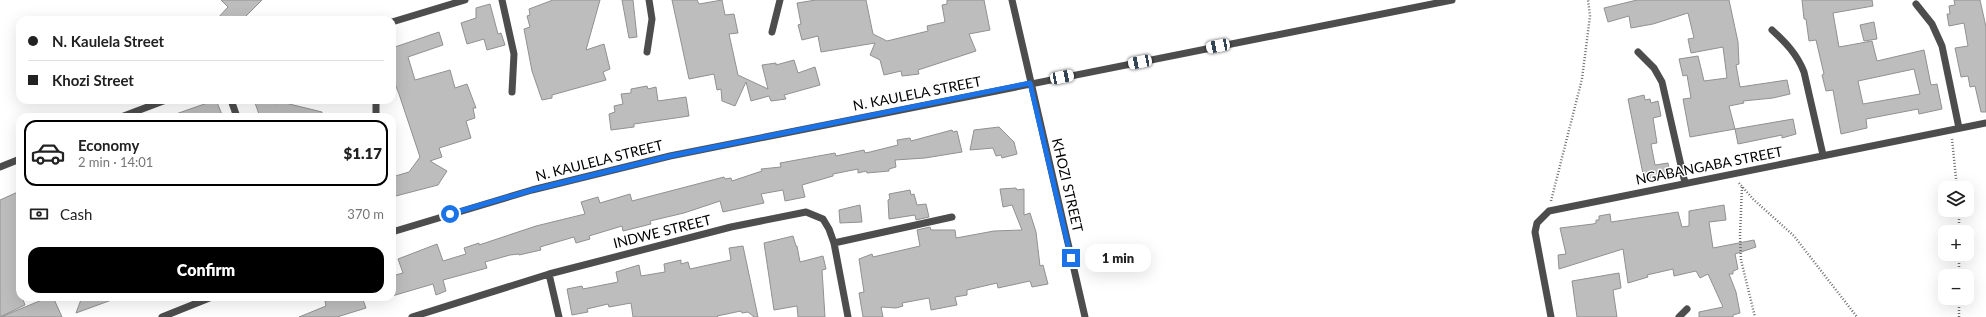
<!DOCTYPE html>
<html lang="en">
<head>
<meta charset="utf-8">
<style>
	body { margin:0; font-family:Lato,sans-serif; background:#f6f6f6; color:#222; height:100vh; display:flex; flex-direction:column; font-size:15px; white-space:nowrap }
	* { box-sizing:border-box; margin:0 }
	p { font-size:13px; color:#767676 }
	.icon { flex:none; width:22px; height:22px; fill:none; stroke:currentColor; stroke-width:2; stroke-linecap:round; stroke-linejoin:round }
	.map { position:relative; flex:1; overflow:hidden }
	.drawer { position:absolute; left:16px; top:113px; width:380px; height:188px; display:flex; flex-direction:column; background:#fff; border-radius:12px; box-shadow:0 4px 16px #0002 }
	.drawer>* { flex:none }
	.guide { position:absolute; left:16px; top:16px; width:380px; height:88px; border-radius:12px; box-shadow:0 4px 16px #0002; display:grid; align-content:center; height:88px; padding:0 12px; background:#fff }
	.buttons { position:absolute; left:1938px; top:181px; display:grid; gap:8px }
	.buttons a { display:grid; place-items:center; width:36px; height:36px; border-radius:8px; background:#fff; box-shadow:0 4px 16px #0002; font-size:20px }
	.end { position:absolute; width:18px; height:18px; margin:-9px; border:5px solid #1a73e8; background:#fff; box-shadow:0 0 0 2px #fff }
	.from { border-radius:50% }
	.bubble { position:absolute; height:28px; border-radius:12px; background:#fff; box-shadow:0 4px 16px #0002; font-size:13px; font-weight:800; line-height:28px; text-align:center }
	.car { position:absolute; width:12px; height:24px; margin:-12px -6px; border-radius:5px; box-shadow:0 0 3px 1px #0007; background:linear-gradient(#fff 24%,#345 0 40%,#fff 0 76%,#345 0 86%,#fff 0) }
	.guide b { display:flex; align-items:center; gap:14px; height:38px; font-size:15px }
	.guide b+b { border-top:1px solid #e0e0e0 }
	.guide i { width:10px; height:10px; background:#222 }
	ul { padding:7px 0 0; list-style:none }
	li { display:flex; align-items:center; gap:12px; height:66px; margin:0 8px 6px; padding:0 4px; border:2px solid transparent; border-radius:12px }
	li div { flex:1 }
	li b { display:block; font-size:15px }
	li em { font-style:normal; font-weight:800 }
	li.current { border-color:#000 }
	li>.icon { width:36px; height:36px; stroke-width:1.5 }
	.pay { display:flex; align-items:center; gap:10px; height:44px; padding:0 12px; font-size:15px }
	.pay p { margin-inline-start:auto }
	.action { display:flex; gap:8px; margin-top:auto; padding:8px 12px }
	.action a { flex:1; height:46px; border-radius:12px; background:#000; color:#fff; font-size:16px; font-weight:800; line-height:46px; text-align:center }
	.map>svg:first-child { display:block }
</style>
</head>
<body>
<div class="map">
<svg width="1986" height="317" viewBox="0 0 1986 317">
	<rect width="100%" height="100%" fill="#fff"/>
	<path fill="#bdbdbd" stroke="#919191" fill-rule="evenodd" d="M221 0H262L242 20H216L228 7Z
		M553 0H600L586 50 604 44 610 69 603 72 606 80 552 95V98L542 100 532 71 524 29 530 27 527 16 530 15 529 9Z
		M622 0H633L637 37 629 38Z
		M672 0H697L699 4 722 0 725 15 734 14 738 33 729 34 738 75 768 89 762 65 776 63V65L794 60 798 73 815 67 820 85 784 95 786 99 771 101 769 96 751 101 746 82 735 106 722 101 721 89 717 90 714 74 689 79Z
		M816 0H866L873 34 887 41 928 31 927 26 945 22 942 5 947 4V0H984L990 30 969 34 976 51 918 70 919 74 902 76 901 71 884 75 880 60 870 55 875 43 821 52 818 36 802 40 798 25 801 24 797 3Z
		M1637 0H1729L1738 42 1739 64 1736 65 1740 87 1787 80 1790 94 1773 98 1743 101 1744 103 1729 106 1735 129 1690 137 1683 99 1691 98 1687 75 1683 76 1679 59 1698 56 1704 81 1727 78 1723 47 1691 53 1688 39 1694 38 1688 13 1653 24 1631 28 1629 16 1608 22 1604 8Z
		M1802 0H1872L1873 6 1833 13 1839 47 1872 41 1877 61 1924 50 1931 85 1937 84 1942 109 1919 114 1918 109 1866 119 1867 128 1841 134 1833 90 1826 91 1822 75 1824 74 1816 40 1809 41 1806 19H1804ZM1914 69 1920 94 1863 104 1858 81Z
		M1954 0H1980L1986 27V112H1981L1975 86 1970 87 1968 76 1961 77 1955 48 1968 46 1964 23 1949 26 1947 14H1950L1949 6 1955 5Z
		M490 4 498 34 501 33 505 45 487 50 484 39 467 44 461 23 476 18V8Z
		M1874 22 1877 39 1864 41 1860 25Z
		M439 32 443 45 408 57 415 80 450 70 455 88 467 84 476 108H473L475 118 466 121 471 138 439 148 442 157 430 161 447 171 438 185 392 197V177L409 172 420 157 399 94 395 84 392 86V48Z
		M647 86 648 89 656 87 658 101 686 97 689 116 634 124V127L611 130 609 114 615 112 614 106 623 104 621 94 631 93V89Z
		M1644 95 1645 100 1650 99 1651 103 1658 101 1661 116 1653 118 1657 143 1651 144 1655 165 1668 163 1670 174 1644 179 1628 99Z
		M216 100 223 117H173V115Z
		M254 100H274L276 104 281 102 322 112V117H260Z
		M1793 119 1796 134 1782 138V135L1738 144 1735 129Z
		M999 127 1014 142 1017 154 1002 158 1001 155 996 156 993 148 970 150 974 130Z
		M952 130 953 132 957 131 962 152 925 158 895 160 896 167 889 169V171L867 173 866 171 858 173V169L833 174V176L802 185 805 197 785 201 783 190 761 194 764 203 723 212 720 201 684 213 650 221 651 224 623 231 622 226 589 236 590 239 576 243 574 237 540 247 541 250 519 255V254L510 255 485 262 487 268 443 280 446 291 436 295 433 284 392 296V276L403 273 398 259 437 244 443 261 466 254 464 248 479 243V245L536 226 585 214 581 202 598 197 600 203 630 194 632 201 724 177 725 179 731 178 732 181 762 171 761 169 781 167 780 163 835 153 836 156 864 150 865 153 870 152 898 145 897 140 910 138 911 141Z
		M1016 188 1017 190 1024 189V215L1030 213 1036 232 1040 266 1043 265 1048 284 1032 287 1030 281 998 288 997 283 967 290V295L955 297 957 305 931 310 929 298 902 303 903 306 896 308 881 307 883 317H863L859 293 864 292 859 259 872 254 873 257 920 246 917 230 930 227 931 230H955L956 238 994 231 1022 230 1012 205 1003 207 1000 189Z
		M910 190 911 195 914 194 917 205 926 204 929 217 916 220 915 215 889 219 888 200 890 199 889 194Z
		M20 191V297H22L25 305 0 317V200Z
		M860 205 862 222 840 223 839 210Z
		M1724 205 1726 220 1709 222 1713 248 1754 240 1756 247 1735 254 1738 269 1733 271V274H1729L1736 292 1740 313 1733 315V317H1699V312L1723 307 1708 274 1700 278 1696 271 1674 276 1673 269 1647 275 1648 277 1628 283 1623 249 1559 269 1558 255 1566 254 1560 228 1593 224 1596 223V220H1599V216L1610 214 1611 222 1678 212 1682 227 1689 226V211Z
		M793 236 796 246H797L800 262 823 256 826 269 822 270 825 317H798L797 306 774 310 764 243Z
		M743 246 758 317H754L748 312 742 313 741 311 717 316 718 317H633L631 303 609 307 608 304 587 309 588 312 572 315 567 289 582 286 583 289 618 282 616 272 639 265 641 276 665 272 664 264 681 260V264L688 262 690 269 731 260 729 248Z
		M1619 273 1621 288 1613 290 1617 317H1577L1572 281Z
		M49 297H53L62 317H1Z
		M82 297H117V298L76 313Z
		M338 297H362L366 308 337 317H299L326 306 325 301Z"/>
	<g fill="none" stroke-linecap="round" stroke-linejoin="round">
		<path stroke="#6f6f6f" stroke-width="2.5" stroke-dasharray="1 2" stroke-linecap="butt" d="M1952 139 1957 188
			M1739 183 1753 199 1794 236 1857 317
			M1742 187 1740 235 1741 260 1755 317
			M1551 201 1582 79 1590 16 1588 0
			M1959 232V210
			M1959 276V254
			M1959 317V298"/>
		<path stroke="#4d4d4d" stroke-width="7" d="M502 0 514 54 512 92
			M1012 0 1085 317
			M1916 4 1932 24 1942 46 1959 128
			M392 22 465 0
			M1772 30C1786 43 1797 54 1804 72L1823 155
			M772 32 780 0
			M647 52 652 19 649 0
			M1638 52 1654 68 1662 82 1685 183
			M231 100 237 117
			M121 117 166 100
			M376 117V100
			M0 167 20 159
			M392 232 532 190 670 156 1452 0
			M834 243 952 217
			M549 274 559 317
			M162 317 212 297
			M412 317 549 274 731 227 806 212 823 219 829 229 834 243 848 317
			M1551 317 1535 232 1537 223 1549 211 1986 123
			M1679 317 1687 309"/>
	</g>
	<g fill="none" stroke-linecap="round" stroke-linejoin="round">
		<path stroke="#1a73e8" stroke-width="5" d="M450 214 532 190 670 156 1030 83 1071 258"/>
	</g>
	<g text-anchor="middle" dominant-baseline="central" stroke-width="3" stroke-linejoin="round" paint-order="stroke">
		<g font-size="14" fill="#000" stroke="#fff">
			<text transform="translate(917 93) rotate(-11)">N. KAULELA STREET</text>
			<text transform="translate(599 160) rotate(-14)">N. KAULELA STREET</text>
			<text transform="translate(1709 165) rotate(-11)">NGABANGABA STREET</text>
			<text transform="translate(1068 185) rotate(77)">KHOZI STREET</text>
			<text transform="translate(662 231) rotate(-14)">INDWE STREET</text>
		</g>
	</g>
</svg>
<div class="buttons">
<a><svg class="icon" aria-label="layers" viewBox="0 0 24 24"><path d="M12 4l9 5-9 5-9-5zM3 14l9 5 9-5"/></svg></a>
<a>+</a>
<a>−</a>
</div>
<i class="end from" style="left:450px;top:214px"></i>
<i class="end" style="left:1071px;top:258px"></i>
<div class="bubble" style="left:1085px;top:244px;width:66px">1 min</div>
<i class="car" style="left:1218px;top:46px;rotate:259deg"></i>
<i class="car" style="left:1140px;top:62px;rotate:259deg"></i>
<i class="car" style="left:1062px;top:77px;rotate:79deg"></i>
<div class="guide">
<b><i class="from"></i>N. Kaulela Street</b>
<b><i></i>Khozi Street</b>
</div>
<section class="drawer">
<ul>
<li class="current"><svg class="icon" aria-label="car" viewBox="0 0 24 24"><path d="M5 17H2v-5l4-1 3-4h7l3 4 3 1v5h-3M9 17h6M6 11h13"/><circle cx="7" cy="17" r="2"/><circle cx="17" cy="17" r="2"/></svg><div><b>Economy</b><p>2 min · 14:01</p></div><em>$1.17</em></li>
</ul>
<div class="pay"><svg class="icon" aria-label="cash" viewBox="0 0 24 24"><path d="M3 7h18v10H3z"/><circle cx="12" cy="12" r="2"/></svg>Cash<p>370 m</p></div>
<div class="action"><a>Confirm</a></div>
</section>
</div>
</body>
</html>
